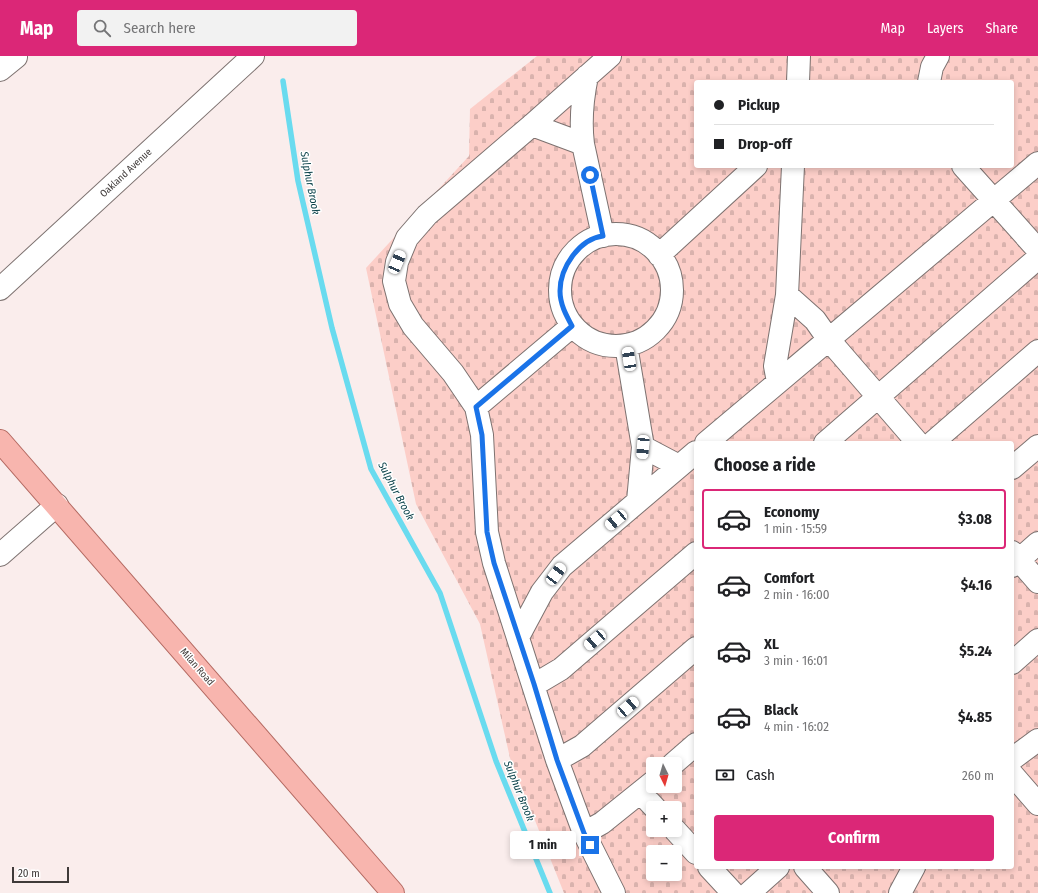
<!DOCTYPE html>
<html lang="en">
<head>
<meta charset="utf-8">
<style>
	body { margin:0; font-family:"Fira Sans Condensed",sans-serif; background:#f2f2f2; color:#202124; height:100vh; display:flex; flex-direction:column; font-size:15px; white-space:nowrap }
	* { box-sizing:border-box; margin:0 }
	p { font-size:13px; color:#757577 }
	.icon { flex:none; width:22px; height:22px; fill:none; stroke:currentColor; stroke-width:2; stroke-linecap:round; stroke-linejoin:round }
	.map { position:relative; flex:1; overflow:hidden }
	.sheet { position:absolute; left:694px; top:385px; width:320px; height:428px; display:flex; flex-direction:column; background:#fff; border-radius:4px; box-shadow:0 2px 6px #0003 }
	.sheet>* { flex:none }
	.banner { position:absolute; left:694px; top:24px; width:320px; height:88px; border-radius:4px; box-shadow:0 2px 6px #0003; display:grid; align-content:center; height:88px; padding:0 20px; background:#fff }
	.needle { width:26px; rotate:175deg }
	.buttons { position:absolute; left:646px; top:701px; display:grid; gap:8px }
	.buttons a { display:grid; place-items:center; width:36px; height:36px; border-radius:4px; background:#fff; box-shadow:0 2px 6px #0003; font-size:20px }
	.scale { position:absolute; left:12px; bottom:10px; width:57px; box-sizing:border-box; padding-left:4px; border:2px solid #3f3a39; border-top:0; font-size:11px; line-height:14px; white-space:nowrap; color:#3f3a39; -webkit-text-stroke:3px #fff; paint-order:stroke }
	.end { position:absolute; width:18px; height:18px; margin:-9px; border:5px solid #1a73e8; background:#fff; box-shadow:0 0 0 2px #fff }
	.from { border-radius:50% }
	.bubble { position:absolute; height:28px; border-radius:4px; background:#fff; box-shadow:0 2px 6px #0003; font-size:13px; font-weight:700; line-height:28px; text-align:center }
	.car { position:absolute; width:12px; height:24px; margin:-12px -6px; border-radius:5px; box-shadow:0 0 3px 1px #0007; background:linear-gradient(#fff 24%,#345 0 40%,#fff 0 76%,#345 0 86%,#fff 0) }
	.banner b { display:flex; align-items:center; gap:14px; height:38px; font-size:15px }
	.banner b+b { border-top:1px solid #e0e0e0 }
	.banner i { width:10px; height:10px; background:#202124 }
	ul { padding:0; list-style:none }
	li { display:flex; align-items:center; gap:12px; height:60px; margin:0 8px 6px; padding:0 12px; border:2px solid transparent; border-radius:4px }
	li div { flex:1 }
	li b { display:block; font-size:15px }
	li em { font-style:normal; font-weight:700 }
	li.current { border-color:#db2777 }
	li>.icon { width:36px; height:36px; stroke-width:1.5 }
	h2 { padding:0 20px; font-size:18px; line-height:48px }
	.pay { display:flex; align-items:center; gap:10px; height:44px; padding:0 20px; font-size:15px }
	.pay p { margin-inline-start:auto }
	.primary-button { display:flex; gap:8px; margin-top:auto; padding:8px 20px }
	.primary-button a { flex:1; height:46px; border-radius:4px; background:#db2777; color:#fff; font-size:16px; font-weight:700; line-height:46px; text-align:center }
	header { display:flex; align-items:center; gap:24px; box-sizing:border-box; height:56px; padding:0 20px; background:#db2777; color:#fff }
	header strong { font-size:19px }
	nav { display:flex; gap:22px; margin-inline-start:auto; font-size:14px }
	.search { width:280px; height:36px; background:#f2f2f2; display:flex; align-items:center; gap:10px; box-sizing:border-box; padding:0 14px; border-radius:4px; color:#757577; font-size:15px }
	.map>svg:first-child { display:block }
</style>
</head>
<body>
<header>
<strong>Map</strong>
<div class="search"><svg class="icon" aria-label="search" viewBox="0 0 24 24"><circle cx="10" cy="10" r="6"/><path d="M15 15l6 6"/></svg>Search here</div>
<nav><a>Map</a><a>Layers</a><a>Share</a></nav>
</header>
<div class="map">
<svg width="1038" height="837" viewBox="0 0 1038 837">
	<defs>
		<pattern id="cemetery-stones" width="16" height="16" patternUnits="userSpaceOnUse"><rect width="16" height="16" fill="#fccec8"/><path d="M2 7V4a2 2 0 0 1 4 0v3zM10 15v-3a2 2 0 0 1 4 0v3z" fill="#d9b2ad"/></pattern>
	</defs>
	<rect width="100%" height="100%" fill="#faedec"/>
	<path fill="url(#cemetery-stones)" fill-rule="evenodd" d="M537 0H1038V837H564L510 702 480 568 416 448 366 212 469 100 470 53ZM696 26H1012V110H696ZM696 387H1012V811H696ZM653 708H675V730H653ZM653 752H675V774H653ZM653 796H675V818H653Z"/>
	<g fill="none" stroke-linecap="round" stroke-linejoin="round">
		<path stroke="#69dbef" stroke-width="5.5" d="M283 25 298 125 332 272 371 413 440 537 496 705 550 837"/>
		<defs>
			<path id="minor" d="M0 14 16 1 15 0
				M798 26 799 0
				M929 26 932 11 938 0
				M532 69 583 88 603 180
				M583 88C580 64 582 44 587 20
				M963 110 1038 194
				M560 234a56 56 0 1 1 112 0a56 56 0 1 1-112 0Z
				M659 199 756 110
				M0 233 253 0
				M787 239 815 264 829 284 918 387
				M572 270 476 351 482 379 487 476 494 507 557 704 584 777 614 837
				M626 289 643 391 638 445
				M778 326 775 310 787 239 793 110
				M476 351 453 317 413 270 400 248 394 225 397 206 407 182 427 159 532 69 610 0
				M706 387 1038 107
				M825 387 1038 202
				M932 387 1038 295
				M643 391 679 410
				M1012 412 1038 390
				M1012 496 1038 526
				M0 499 57 449
				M1012 510 1038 487
				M518 581 542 536 562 510 696 396
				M1012 607 1038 584
				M534 629 561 613 696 497
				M1012 703 1038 684
				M557 704 582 690 696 592
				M673 708 696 688
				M1012 718 1038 748
				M641 737 655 752
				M675 774 696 797
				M584 777 602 767 653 726
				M709 811 733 837
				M805 811 828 837
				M749 837 778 811
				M900 837 914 811"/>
			<path id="major" d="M0 385 393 837"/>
		</defs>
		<use href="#minor" stroke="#7d7270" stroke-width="24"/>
		<use href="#major" stroke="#b46a62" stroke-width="24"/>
		<use href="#minor" stroke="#fff" stroke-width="22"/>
		<use href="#major" stroke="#f8b5ae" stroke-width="22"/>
	</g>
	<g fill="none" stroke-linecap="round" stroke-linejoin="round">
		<path stroke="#1a73e8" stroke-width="5" d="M590 119 603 180C579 183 560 212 560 235 560 248 566 259 572 270L476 351 482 379 487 476 494 507 534 628 557 704 584 777 590 789"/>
	</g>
	<g text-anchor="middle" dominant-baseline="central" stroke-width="3" stroke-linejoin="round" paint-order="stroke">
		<g font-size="10" fill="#3f3a39" stroke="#fff">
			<text transform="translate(126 117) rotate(-43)">Oakland Avenue</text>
			<text transform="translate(197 611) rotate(49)">Milan Road</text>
		</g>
		<g font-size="11" font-style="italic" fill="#0a4149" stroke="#fff">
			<text transform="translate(310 127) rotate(79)">Sulphur Brook</text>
			<text transform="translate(396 435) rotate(62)">Sulphur Brook</text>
			<text transform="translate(519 735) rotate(68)">Sulphur Brook</text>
		</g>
	</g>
</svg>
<div class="buttons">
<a><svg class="needle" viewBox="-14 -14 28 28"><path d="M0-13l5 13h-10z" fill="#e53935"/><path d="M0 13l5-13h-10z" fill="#757577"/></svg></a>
<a>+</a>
<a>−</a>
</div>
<div class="scale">20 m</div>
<i class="end from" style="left:590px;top:119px"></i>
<i class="end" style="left:590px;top:789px"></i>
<div class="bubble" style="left:510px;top:775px;width:66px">1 min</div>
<i class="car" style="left:397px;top:206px;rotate:23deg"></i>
<i class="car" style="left:629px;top:303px;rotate:351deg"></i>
<i class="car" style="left:643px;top:391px;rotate:185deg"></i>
<i class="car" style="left:616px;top:464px;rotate:230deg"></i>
<i class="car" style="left:556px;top:518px;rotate:37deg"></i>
<i class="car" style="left:595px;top:584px;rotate:229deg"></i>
<i class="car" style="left:628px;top:651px;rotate:49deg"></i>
<div class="banner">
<b><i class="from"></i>Pickup</b>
<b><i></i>Drop-off</b>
</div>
<section class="sheet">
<h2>Choose a ride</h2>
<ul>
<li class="current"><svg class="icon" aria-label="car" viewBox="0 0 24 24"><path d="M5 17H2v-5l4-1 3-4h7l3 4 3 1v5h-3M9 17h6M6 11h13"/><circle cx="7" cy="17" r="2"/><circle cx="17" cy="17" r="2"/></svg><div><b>Economy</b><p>1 min · 15:59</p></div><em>$3.08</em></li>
<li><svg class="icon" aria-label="car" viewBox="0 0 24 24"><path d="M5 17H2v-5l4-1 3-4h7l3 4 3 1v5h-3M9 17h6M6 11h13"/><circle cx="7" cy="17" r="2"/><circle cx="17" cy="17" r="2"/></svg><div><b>Comfort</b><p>2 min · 16:00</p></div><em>$4.16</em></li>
<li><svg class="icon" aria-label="car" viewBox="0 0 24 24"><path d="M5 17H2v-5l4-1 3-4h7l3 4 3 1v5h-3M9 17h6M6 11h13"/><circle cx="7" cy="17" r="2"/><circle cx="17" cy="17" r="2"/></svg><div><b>XL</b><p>3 min · 16:01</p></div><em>$5.24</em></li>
<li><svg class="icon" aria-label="car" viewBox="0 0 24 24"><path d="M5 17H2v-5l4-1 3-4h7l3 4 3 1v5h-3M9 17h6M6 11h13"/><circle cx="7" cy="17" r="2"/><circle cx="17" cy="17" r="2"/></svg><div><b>Black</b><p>4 min · 16:02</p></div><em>$4.85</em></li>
</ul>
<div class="pay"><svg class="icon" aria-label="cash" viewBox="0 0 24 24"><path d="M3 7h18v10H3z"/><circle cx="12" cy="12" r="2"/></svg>Cash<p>260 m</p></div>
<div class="primary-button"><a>Confirm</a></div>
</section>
</div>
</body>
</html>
